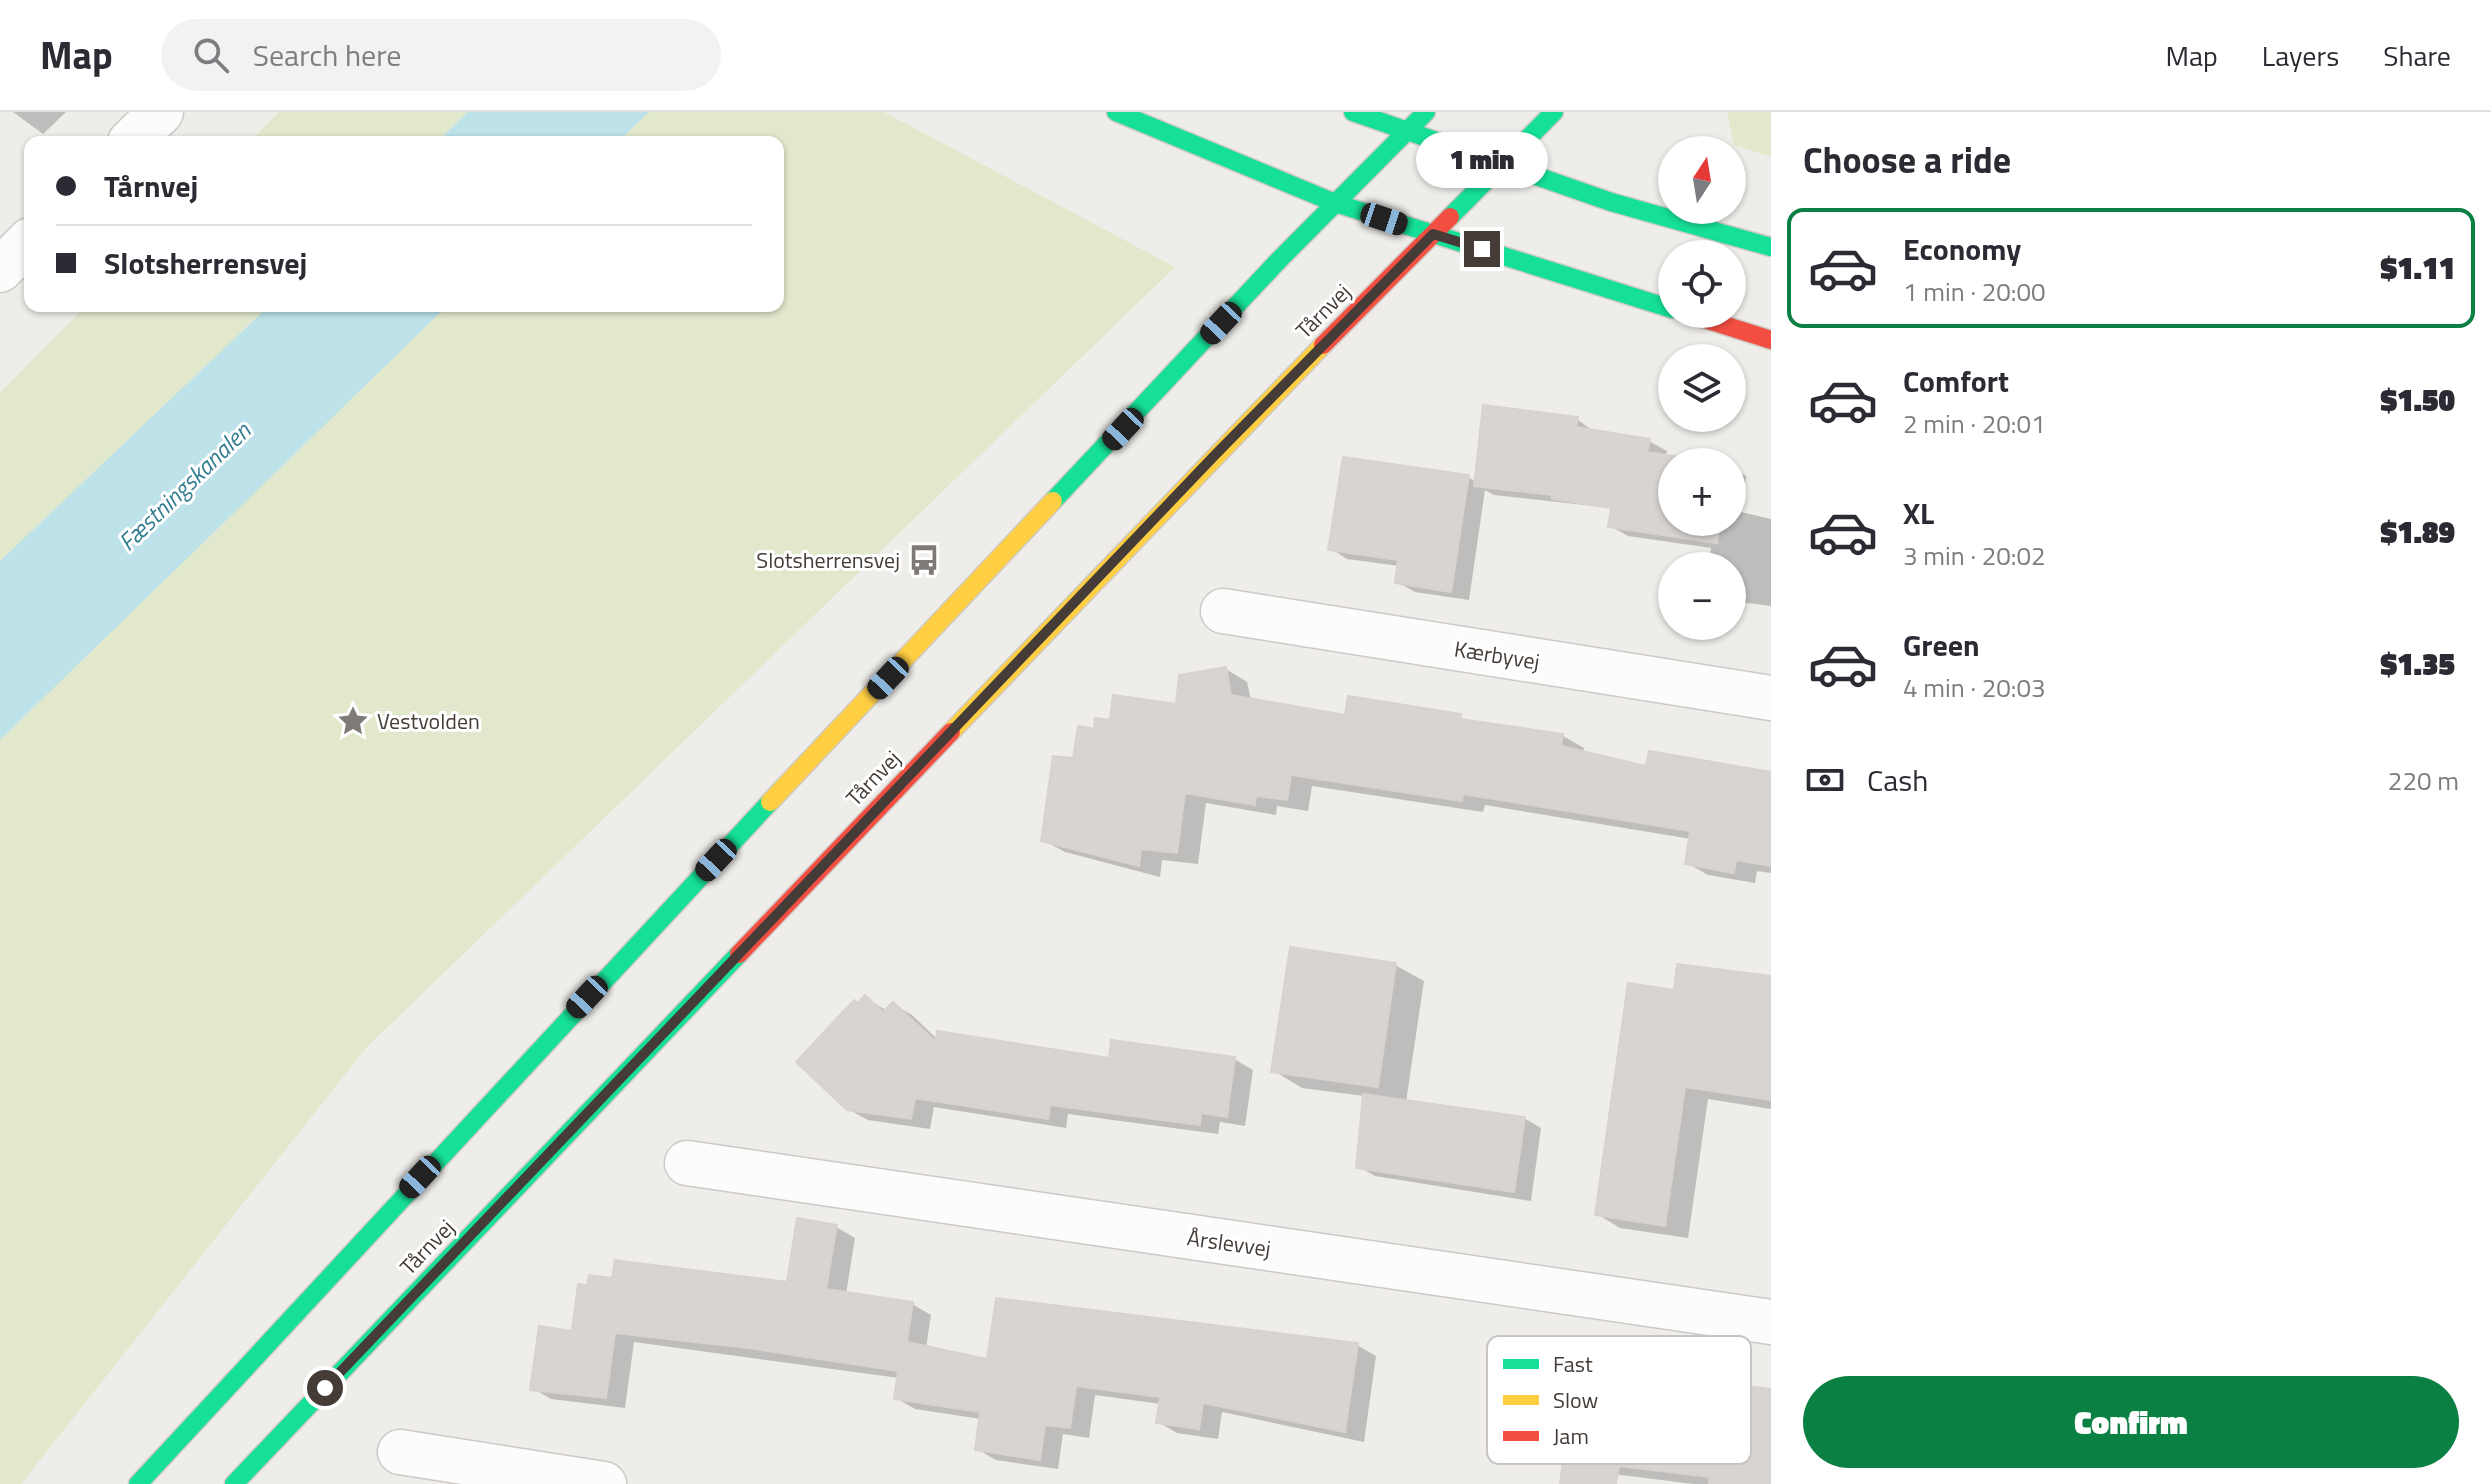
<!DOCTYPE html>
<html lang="en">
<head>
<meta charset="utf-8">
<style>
	body { margin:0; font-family:"Titillium Web",sans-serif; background:#f2f2f3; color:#2b2b33; height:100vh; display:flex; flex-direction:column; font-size:30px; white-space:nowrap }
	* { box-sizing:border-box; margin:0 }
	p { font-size:26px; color:#7c7c81 }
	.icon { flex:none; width:44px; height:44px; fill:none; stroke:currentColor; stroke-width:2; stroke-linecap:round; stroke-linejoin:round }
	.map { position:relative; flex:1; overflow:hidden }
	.panel { display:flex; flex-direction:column; background:#fff; width:720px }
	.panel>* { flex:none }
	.hud { position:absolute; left:24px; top:24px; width:760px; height:176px; border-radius:16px; box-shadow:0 2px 6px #0004; display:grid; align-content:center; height:176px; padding:0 32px; background:#fff }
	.needle { width:52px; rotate:12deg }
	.controls { position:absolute; left:1658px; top:24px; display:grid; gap:16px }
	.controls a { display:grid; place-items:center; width:88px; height:88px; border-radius:50%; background:#fff; box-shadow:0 2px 6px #0004; font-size:40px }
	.end { position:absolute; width:36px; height:36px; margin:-18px; border:10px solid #453c37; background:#fff; box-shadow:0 0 0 4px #fff }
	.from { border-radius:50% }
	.bubble { position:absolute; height:56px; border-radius:28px; background:#fff; box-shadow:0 2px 6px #0004; font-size:26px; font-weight:800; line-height:56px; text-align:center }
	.car { position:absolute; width:24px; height:48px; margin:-24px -12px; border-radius:10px; box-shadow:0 0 6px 2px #0007; background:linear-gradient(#222 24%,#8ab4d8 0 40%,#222 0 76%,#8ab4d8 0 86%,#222 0) }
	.hud b { display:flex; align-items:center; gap:28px; height:76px; font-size:30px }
	.hud b+b { border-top:2px solid #e1e1e2 }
	.hud i { width:20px; height:20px; background:#2b2b33 }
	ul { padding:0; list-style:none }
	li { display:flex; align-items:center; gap:24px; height:120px; margin:0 16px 12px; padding:0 16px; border:4px solid transparent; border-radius:16px }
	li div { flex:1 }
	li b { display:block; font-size:30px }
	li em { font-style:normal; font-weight:800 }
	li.on { border-color:#0b8043 }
	li>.icon { width:72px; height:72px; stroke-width:1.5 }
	h2 { padding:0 32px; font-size:36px; line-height:96px }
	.pay { display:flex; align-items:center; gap:20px; height:88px; padding:0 32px; font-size:30px }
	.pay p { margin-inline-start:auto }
	.cta { display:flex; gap:16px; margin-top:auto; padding:16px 32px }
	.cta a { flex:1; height:92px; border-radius:48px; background:#0b8043; color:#fff; font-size:32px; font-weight:800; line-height:92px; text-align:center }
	header { display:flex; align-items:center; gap:48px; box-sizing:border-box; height:112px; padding:0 40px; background:#fff; border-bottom:2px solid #e1e1e2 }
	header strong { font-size:38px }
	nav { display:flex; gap:44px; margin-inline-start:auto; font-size:28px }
	.search { width:560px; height:72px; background:#f2f2f3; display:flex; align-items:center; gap:20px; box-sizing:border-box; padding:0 28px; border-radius:44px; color:#7c7c81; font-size:30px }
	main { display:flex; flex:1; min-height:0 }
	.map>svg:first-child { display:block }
</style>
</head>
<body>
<header>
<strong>Map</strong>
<div class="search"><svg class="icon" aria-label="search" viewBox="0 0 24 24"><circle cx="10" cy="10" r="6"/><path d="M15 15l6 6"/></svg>Search here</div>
<nav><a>Map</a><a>Layers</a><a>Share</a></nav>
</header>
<main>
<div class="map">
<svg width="1771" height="1372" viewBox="0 0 1771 1372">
	<rect width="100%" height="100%" fill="#efedea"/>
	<path fill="#e2e8cc" d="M279 0H884L1175 155 366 936 21 1372H0V281L86 194H778V30H249Z
		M1727 0H1771V45L1734 33Z"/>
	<path fill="#bde2ea" d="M468 0H649L618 30H437Z
		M269 194H447L0 628V449Z"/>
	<path fill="#0003" d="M13 0H66L43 22Z
		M1577 307 1594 320 1649 329 1667 339 1666 345 1700 350H1672V410H1732V356L1746 364 1741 400 1771 407V494L1732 489V454H1708L1711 436 1628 424 1610 414 1611 396 1494 383 1485 378 1469 488 1415 480 1397 470 1399 454 1347 447 1330 436 1468 365 1476 370Z
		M1226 557 1247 570 1251 588 1347 606 1349 587 1563 624 1584 636 1583 641 1648 656 1771 661V761L1757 759 1755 771 1708 763 1687 751 1691 727 1485 693 1483 700 1312 674 1308 699 1277 694 1276 703 1206 691 1198 752 1162 748 1160 765 1065 740 1043 728 1075 649 1095 619 1111 611 1178 595Z
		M1395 853 1424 869 1406 990 1524 1006 1541 1016 1531 1089 1375 1064 1358 1054 1364 984 1302 976 1274 959Z
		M1771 866V997L1708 987 1688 1126 1620 1116 1597 1102 1675 880Z
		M866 886 887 899 893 892 912 903 938 928 1111 948 1234 947 1253 958 1245 1014 1220 1010 1218 1022 1068 1002 1066 1016 934 995 930 1017 868 1008 848 997 859 893Z
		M836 1115 855 1126 846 1182 912 1192 931 1203 926 1236 989 1249 1357 1233 1376 1244 1364 1330 1222 1300 1218 1327 1177 1321 1158 1310 1161 1292 1095 1283 1089 1326 1063 1322 1058 1357 996 1348 977 1337 981 1307 915 1297 896 1286 899 1266 634 1230 625 1296 551 1287 532 1276 574 1221 589 1175 614 1168 789 1172Z
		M1771 1279V1372H1693L1589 1359 1663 1283Z"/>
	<path fill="#d7d4d1" stroke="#d7d3d0" stroke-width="2" d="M1483 293 1578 305 1576 315 1650 327 1647 340 1714 350H1672V410H1720L1717 431 1608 415 1611 396 1552 387V383L1474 374Z
		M1343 345 1469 363 1451 480 1395 471 1398 448 1328 438Z
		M1226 555 1231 583 1345 603 1348 584 1461 602 1460 607 1563 622 1561 634 1646 654 1649 639 1771 660V754L1736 748 1734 761 1685 752 1690 719 1463 682 1462 689 1291 663 1287 688 1256 684 1255 693 1185 681 1177 741 1141 737 1139 754 1041 729 1053 644 1073 646 1078 614 1094 617 1095 606 1110 608 1113 583 1176 592 1179 563Z
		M1290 835 1396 851 1378 975 1271 960Z
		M1677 852 1771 864V988L1685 975 1665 1114 1595 1103 1628 871 1674 878Z
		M865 883 883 900 893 890 936 930 937 919 1109 946 1111 928 1235 945 1227 1005 1201 1001 1200 1013 1050 993 1048 1007 915 986 911 1007 847 998 796 950 854 888 858 891Z
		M1363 982 1525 1005 1514 1080 1356 1056Z
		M797 1106 837 1113 826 1177 913 1190 907 1230 987 1247 996 1186 1358 1231 1345 1320 1203 1291 1199 1317 1156 1311 1160 1285 1076 1274 1070 1316 1045 1313 1040 1348 975 1338 980 1300 894 1287 898 1259 748 1236 615 1221 606 1286 530 1278 539 1214 572 1219 578 1172 587 1173 589 1163 612 1166 615 1148 787 1170Z
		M1574 1269 1662 1281 1664 1269 1722 1281 1723 1271 1771 1277V1372H1709L1710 1365 1619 1354 1616 1372H1560Z"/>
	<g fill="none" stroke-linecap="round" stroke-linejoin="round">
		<defs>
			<path id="street" d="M130 30 161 0
				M0 158 30 128
				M1223 499 1771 586
				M687 1051 1771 1210
				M400 1340 604 1372"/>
			<path id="fast" d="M1116 0 1335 91 1672 197
				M1353 0 1611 90 1771 135
				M1450 105 1554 0
				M1053 389 1279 148 1426 0
				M138 1372 770 690
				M234 1372 739 842"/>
			<path id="slow" d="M951 620 1323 233
				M770 690 1053 389"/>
			<path id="jam" d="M1689 202 1771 228
				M1323 233 1450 105
				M739 842 951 620"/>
		</defs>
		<use href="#street" stroke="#ccc9c6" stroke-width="47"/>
		<use href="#fast" stroke="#cfcac3" stroke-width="21"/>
		<use href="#slow" stroke="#cfcac3" stroke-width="21"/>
		<use href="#jam" stroke="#cfcac3" stroke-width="21"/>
		<use href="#street" stroke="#fdfcfc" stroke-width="44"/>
		<use href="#fast" stroke="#16e098" stroke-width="18"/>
		<use href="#slow" stroke="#ffcf43" stroke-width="18"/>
		<use href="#jam" stroke="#f24e42" stroke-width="18"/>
	</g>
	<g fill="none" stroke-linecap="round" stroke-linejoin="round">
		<path stroke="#453c37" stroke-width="10" d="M325 1276 1215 343 1433 122 1482 137"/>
	</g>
	<defs>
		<symbol id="bus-bare" viewBox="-9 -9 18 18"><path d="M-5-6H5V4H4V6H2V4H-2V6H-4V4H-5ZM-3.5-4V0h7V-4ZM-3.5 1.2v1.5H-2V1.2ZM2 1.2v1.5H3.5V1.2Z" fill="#807a76" stroke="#fff" stroke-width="2.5" paint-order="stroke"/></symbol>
		<symbol id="sight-bare" viewBox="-9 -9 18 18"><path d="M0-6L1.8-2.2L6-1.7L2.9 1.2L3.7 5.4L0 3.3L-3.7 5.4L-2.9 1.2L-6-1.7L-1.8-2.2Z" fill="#807a76" stroke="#fff" stroke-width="2.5" paint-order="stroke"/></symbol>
	</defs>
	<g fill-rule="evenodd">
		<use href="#bus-bare" x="902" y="426" width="44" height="44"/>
		<use href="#sight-bare" x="331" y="587" width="44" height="44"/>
	</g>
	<g text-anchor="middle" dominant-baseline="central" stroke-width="6" stroke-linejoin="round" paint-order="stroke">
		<g font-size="22" fill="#453c37" stroke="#fff">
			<text transform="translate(1323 199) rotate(-45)">Tårnvej</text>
			<text transform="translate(1497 543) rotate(9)">Kærbyvej</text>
			<text transform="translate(873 666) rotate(-46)">Tårnvej</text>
			<text transform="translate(1229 1131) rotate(8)">Årslevvej</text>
			<text transform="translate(427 1135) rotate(-46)">Tårnvej</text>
		</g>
		<g font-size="22" fill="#453c37" stroke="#fff" text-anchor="end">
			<text x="900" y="448">Slotsherrensvej</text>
			<text x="377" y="609" text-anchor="start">Vestvolden</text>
		</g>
		<g font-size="24" font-style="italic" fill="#327d91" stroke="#fff">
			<text transform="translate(184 374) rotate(-44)">Fæstningskanalen</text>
		</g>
	</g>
	<rect x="1487" y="1224" width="264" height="128" rx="12" fill="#fff" stroke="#c7c4c3" stroke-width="2"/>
	<rect x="1503" y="1247" width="36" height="10" fill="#16e098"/>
	<rect x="1503" y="1283" width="36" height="10" fill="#ffcf43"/>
	<rect x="1503" y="1319" width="36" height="10" fill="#f24e42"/>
	<g font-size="22" fill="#453c37">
		<text x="1553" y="1260">Fast</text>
		<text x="1553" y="1296">Slow</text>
		<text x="1553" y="1332">Jam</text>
	</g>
</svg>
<div class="controls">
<a><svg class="needle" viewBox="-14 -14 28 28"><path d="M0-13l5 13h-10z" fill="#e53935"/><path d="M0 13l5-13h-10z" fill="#7c7c81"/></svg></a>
<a><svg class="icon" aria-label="locate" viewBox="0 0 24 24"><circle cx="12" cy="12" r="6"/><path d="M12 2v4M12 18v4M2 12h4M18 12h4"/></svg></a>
<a><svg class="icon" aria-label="layers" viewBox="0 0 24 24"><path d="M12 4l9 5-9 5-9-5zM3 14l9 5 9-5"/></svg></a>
<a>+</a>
<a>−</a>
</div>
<i class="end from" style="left:325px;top:1276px"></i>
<i class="end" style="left:1482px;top:137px"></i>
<div class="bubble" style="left:1416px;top:20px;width:132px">1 min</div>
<i class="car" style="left:1384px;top:107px;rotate:108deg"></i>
<i class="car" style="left:1221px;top:211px;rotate:223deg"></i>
<i class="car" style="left:1123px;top:317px;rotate:223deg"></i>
<i class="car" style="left:888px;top:566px;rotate:223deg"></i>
<i class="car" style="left:716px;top:748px;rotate:223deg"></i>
<i class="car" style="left:587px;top:885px;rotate:223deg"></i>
<i class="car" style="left:420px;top:1065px;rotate:223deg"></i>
<div class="hud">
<b><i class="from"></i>Tårnvej</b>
<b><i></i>Slotsherrensvej</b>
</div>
</div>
<section class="panel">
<h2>Choose a ride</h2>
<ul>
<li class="on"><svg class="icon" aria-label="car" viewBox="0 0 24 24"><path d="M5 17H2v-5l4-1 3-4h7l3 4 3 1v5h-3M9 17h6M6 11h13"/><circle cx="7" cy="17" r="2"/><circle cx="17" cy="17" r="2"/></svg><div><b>Economy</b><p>1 min · 20:00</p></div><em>$1.11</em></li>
<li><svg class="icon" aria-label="car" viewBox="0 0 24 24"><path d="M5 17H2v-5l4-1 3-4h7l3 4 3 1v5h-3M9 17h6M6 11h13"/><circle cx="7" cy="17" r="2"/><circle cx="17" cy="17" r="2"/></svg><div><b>Comfort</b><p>2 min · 20:01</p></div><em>$1.50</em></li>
<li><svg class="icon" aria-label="car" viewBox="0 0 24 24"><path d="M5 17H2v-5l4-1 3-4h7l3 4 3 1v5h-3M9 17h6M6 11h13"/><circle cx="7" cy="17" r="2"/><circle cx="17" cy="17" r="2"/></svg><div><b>XL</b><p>3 min · 20:02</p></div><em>$1.89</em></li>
<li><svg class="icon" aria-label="car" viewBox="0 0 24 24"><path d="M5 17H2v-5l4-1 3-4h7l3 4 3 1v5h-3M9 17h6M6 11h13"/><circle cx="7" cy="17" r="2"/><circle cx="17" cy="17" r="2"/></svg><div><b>Green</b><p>4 min · 20:03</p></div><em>$1.35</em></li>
</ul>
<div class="pay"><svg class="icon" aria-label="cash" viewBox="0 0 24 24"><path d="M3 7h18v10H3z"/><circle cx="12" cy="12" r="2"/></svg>Cash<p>220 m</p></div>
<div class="cta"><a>Confirm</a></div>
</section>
</main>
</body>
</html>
